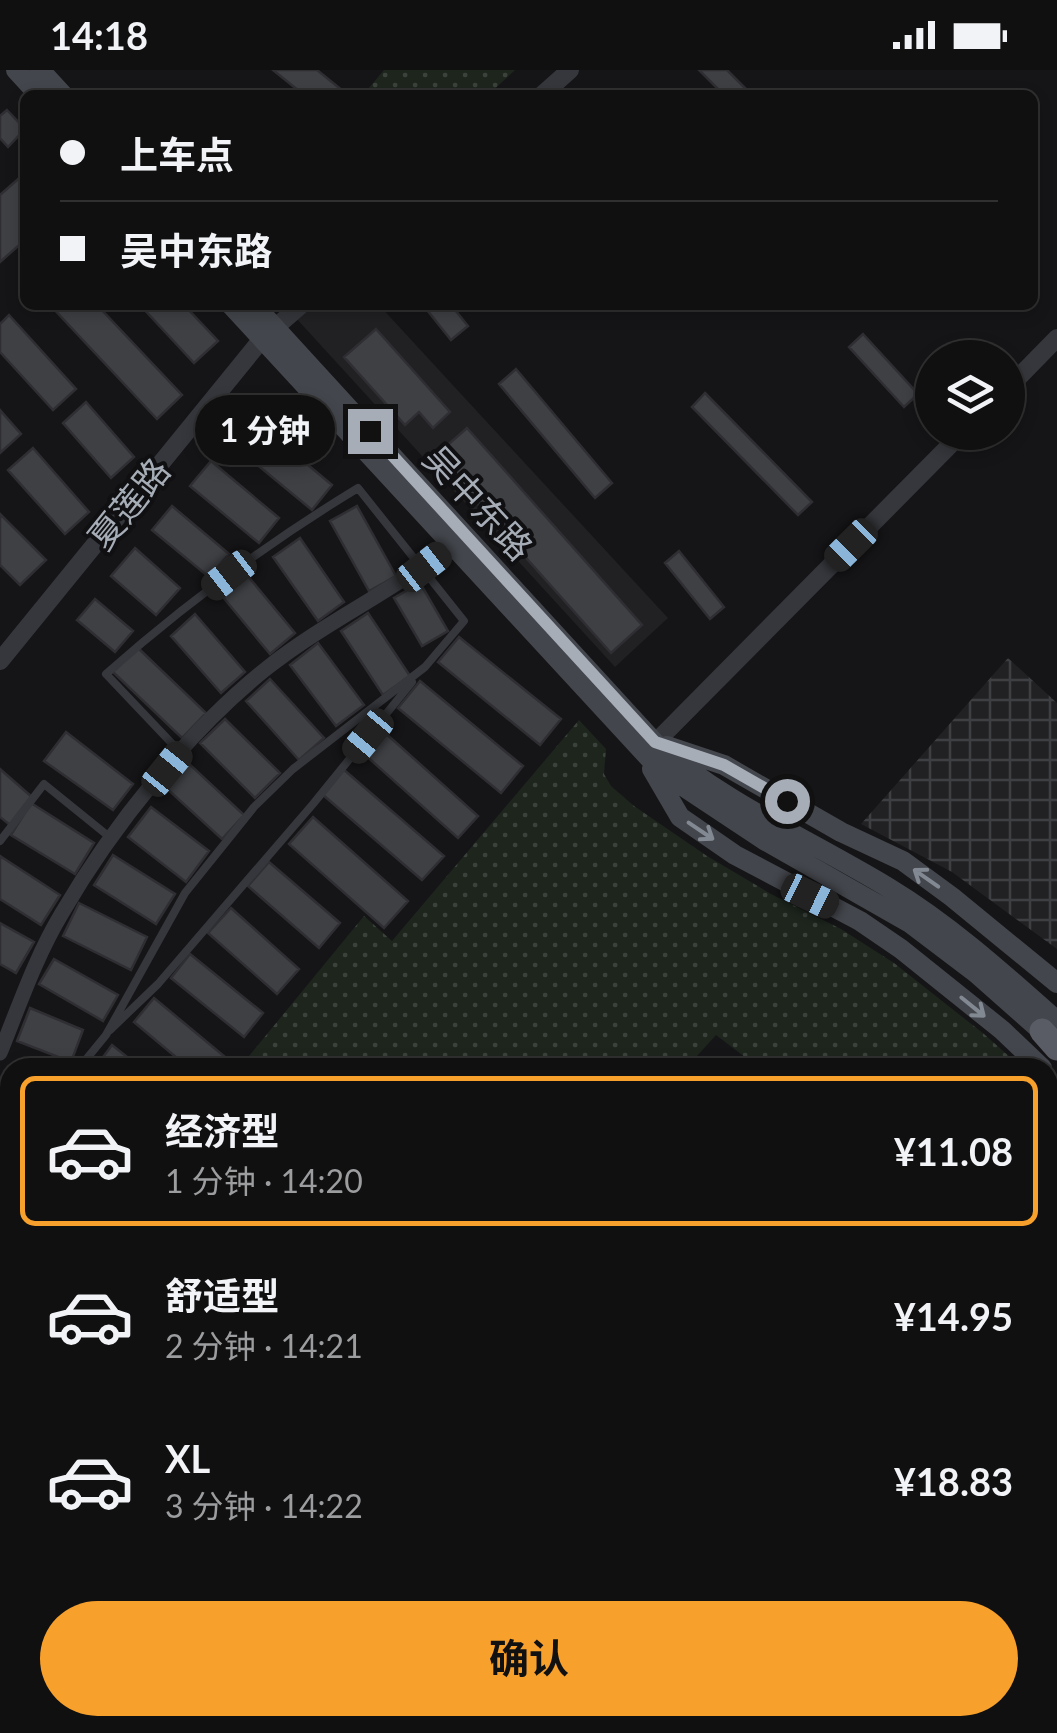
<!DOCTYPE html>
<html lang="zh">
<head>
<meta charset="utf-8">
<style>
	body { margin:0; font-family:Lato,"Noto Sans SC",sans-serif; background:#1e1e1f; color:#f1f3f6; height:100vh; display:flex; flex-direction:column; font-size:38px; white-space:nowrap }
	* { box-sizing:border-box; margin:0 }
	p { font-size:32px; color:#9c9d9f }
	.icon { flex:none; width:55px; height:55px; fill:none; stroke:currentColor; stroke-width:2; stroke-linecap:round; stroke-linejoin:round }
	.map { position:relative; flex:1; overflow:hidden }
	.side { position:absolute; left:0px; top:988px; width:1058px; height:678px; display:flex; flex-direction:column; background:#101011; border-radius:30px 30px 0 0; box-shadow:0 5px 15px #0003,0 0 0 2px #303031 }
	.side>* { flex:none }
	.hud { position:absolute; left:20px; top:20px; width:1018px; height:220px; border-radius:15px; box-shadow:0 5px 15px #0003,0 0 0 2px #303031; display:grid; align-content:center; height:220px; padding:0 40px; background:#101011 }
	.buttons { position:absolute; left:915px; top:270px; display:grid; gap:20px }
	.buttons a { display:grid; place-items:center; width:110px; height:110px; border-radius:50%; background:#101011; box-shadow:0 5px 15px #0003,0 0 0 2px #303031; font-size:50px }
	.end { position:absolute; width:45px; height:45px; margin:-22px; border:12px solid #a6adb7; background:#111; box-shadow:0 0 0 5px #111 }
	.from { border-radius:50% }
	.bubble { position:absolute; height:70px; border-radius:35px; background:#101011; box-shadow:0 5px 15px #0003,0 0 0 2px #303031; font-size:32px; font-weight:700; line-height:70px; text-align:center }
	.car { position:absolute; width:30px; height:60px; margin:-30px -15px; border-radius:12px; box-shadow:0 0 8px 2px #0007; background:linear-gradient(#222 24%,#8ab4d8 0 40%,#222 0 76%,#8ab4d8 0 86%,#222 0) }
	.hud b { display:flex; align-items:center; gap:35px; height:95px; font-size:38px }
	.hud b+b { border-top:2px solid #303031 }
	.hud i { width:25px; height:25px; background:#f1f3f6 }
	ul { padding:18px 0 0; list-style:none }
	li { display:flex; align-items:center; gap:30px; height:150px; margin:0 20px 15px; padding:0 20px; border:5px solid transparent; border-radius:15px }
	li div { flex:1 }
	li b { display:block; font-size:38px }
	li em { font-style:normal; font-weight:700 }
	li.on { border-color:#f8a02c }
	li>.icon { width:90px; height:90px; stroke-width:1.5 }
	.action { display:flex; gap:20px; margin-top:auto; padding:20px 40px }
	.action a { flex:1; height:115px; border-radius:60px; background:#f8a02c; color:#111; font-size:40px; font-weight:700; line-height:115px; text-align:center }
	.status { display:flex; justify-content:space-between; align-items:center; height:70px; padding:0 50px; background:#101011; direction:ltr }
	.status svg { height:28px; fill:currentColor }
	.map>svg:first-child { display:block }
</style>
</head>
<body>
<div class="status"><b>14:18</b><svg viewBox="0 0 49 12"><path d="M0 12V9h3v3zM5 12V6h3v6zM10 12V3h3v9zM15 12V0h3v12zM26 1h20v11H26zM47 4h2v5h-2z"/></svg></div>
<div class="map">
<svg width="1057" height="1663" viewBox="0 0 1057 1663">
	<defs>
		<pattern id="industrial-grid" width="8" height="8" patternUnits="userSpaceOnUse" patternTransform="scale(2.5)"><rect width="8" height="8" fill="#212124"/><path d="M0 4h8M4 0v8" fill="none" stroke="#3e3f42"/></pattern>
		<pattern id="grass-dots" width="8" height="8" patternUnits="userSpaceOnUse" patternTransform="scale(2.5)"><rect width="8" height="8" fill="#1d251d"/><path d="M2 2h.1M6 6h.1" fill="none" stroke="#3b423c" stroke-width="1.8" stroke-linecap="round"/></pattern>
		<pattern id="water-waves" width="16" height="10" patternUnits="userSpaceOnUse" patternTransform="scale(2.5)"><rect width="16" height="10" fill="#2a353b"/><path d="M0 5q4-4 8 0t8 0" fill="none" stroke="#465055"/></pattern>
	</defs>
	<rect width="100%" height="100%" fill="#151517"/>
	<path fill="#212124" d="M284 235H379L668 548 615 597Z
		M301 1655H590L586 1663H309Z"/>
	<path fill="url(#industrial-grid)" d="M1008 588 1057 633V879L952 802 861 754Z"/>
	<path fill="url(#grass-dots)" d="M384 0H515L488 25H363Z
		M579 650 606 679 604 704 611 716 634 736 707 786 771 824 841 859 894 893 984 964 1021 997H758L716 965 687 997H240L364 846 392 871Z"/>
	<path fill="url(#water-waves)" d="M1057 1375V1663H812L819 1655H1048V1385Z"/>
	<path fill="#3f4044" stroke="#2f2f33" stroke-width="2.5" d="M273 0H317L348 25H304Z
		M699 0H727L752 25H724Z
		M7 40 25 59 8 77 0 68V46Z
		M25 103V170L0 192V125Z
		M50 235H97L182 325 157 349Z
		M140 235H184L218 271 194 293Z
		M423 235H451L468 256 451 270Z
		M9 245 76 319 53 340 0 282V254Z
		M376 259 450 342 433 358 419 342 405 355 344 287Z
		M863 264 918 324 904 337 849 277Z
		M516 299 612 413 595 428 499 314Z
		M705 323 812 432 798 445 692 337Z
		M86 332 134 387 111 408 63 353Z
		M0 340 21 364 0 383Z
		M247 344 332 415 312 440 226 369Z
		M467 358 642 555 611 583 435 386Z
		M33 378 89 442 65 464 8 400Z
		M211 391 279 448 259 473 190 416Z
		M172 436 229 484 209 507 152 460Z
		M357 436 396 506 369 521 330 451Z
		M0 444 46 490 20 515 0 495Z
		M300 468 344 532 318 551 273 487Z
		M135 478 180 518 156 545 111 506Z
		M679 481 724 537 710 549 665 493Z
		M247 505 295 563 270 584 222 526Z
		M420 513 448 561 422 576 394 528Z
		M95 529 133 561 115 582 77 550Z
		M368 543 410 606 383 625 341 561Z
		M195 544 245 602 221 623 171 566Z
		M459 567 561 649 540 675 438 592Z
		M318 573 364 635 336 656 290 595Z
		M137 577 206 643 182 668 113 602Z
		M270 609 324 668 299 690 246 631Z
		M420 611 523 696 501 723 398 638Z
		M225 649 280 703 255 728 200 673Z
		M383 661 478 746 458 768 363 683Z
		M66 662 133 714 113 740 44 691Z
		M186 691 244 745 222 769 164 716Z
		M0 699 33 728 10 755 0 747Z
		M343 699 444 786 422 810 322 724Z
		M31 733 94 773 75 804 11 765Z
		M151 737 209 781 186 812 128 767Z
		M313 747 408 831 384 858 289 774Z
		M113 785 175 824 156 854 94 815Z
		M0 786 60 825 41 855 0 829Z
		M269 792 340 853 319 878 248 816Z
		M79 833 147 867 131 900 63 866Z
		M231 838 299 899 277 924 208 863Z
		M0 853 34 872 16 903 0 894Z
		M190 884 263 943 244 967 171 908Z
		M54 889 118 925 103 951 39 914Z
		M154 928 225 987 217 998H189L134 952Z
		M30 938 83 960 71 992 17 971Z
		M112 975 141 998H95Z
		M9 997 11 998 10 1039 0 1035V1018Z
		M0 1207 10 1210V1249L0 1246Z
		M0 1267 10 1270V1309L0 1306Z
		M10 1360V1405L0 1394V1370Z
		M0 1437 10 1447V1494L0 1484Z
		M10 1559V1655H40L32 1663H0V1569Z
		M188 1655H284L292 1663H197Z"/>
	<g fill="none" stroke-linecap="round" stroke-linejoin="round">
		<path stroke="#35373c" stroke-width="8" d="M0 771 44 714 112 769
			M110 960 158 914 313 734 412 612
			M79 998 106 965 185 823 254 737 293 699 425 597 464 551 358 418C269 472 184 535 106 604L180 682
			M10 1317 6 1327 10 1332
			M0 1357 10 1343"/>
		<path stroke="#35373c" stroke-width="15" d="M0 983C19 936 36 886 62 843 112 757 189 660 267 598 325 552 393 521 451 476"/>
		<path stroke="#35373c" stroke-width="18" d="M542 25 570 0
			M1008 318 1057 268
			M0 591 262 269 301 235
			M647 681 963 362"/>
		<path stroke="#43464c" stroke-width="20" d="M16 0 39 25
			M40 0 63 25
			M231 235 663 703 764 770 910 853 976 903 1054 972
			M254 235 655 673C725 734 810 770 889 818 950 855 1003 903 1057 951
			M667 676 724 695 841 762 903 791 952 827 1057 913
			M652 699 680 747 735 785 860 851 901 879 1002 960 1042 998
			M1048 1098 1057 1088
			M1048 1143 1057 1132
			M617 1663 621 1655
			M653 1663 657 1655"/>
		<path stroke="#595c64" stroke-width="25" d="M1042 961 1057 978"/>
	</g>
	<defs><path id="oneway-shaft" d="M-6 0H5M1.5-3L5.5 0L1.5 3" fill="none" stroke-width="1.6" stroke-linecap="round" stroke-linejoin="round" transform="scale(2.5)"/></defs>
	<g stroke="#838992">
		<use href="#oneway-shaft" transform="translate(701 761) rotate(34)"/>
		<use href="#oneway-shaft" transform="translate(926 808) rotate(-145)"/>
		<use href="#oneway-shaft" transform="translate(973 937) rotate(39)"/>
	</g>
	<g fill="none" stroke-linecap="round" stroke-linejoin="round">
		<path stroke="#a6adb7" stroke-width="12" d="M370 361 655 672 724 695 787 731"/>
	</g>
	<g text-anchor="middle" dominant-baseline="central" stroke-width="8" stroke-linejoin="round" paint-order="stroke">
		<g font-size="35" fill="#a6adb7" stroke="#101012">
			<text transform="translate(479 432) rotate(47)">吴中东路</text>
			<text transform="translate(128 433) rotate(-51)">夏莲路</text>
		</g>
	</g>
</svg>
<div class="buttons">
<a><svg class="icon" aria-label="layers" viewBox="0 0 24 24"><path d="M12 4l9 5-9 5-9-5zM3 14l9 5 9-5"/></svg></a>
</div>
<i class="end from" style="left:787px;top:731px"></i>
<i class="end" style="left:370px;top:361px"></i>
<div class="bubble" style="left:195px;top:325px;width:140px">1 分钟</div>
<i class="car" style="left:851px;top:475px;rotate:225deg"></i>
<i class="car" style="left:424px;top:497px;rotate:52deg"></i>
<i class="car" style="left:229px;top:505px;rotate:232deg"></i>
<i class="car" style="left:368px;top:666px;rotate:220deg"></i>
<i class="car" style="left:167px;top:699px;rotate:39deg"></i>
<i class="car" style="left:810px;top:826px;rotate:116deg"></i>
<div class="hud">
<b><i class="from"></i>上车点</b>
<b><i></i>吴中东路</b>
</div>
<section class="side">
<ul>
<li class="on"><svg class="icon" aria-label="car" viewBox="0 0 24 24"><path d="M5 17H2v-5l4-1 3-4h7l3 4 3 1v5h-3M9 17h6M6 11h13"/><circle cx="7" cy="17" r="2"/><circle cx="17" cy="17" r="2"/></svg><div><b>经济型</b><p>1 分钟 · 14:20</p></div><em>¥11.08</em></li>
<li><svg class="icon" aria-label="car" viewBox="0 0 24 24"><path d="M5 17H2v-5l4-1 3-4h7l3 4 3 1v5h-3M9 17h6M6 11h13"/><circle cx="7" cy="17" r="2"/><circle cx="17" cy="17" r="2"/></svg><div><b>舒适型</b><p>2 分钟 · 14:21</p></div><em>¥14.95</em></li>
<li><svg class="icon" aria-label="car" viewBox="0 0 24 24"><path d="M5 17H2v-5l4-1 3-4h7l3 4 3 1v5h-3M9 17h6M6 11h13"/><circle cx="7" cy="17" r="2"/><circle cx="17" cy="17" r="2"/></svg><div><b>XL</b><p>3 分钟 · 14:22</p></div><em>¥18.83</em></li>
</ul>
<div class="action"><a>确认</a></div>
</section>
</div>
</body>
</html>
